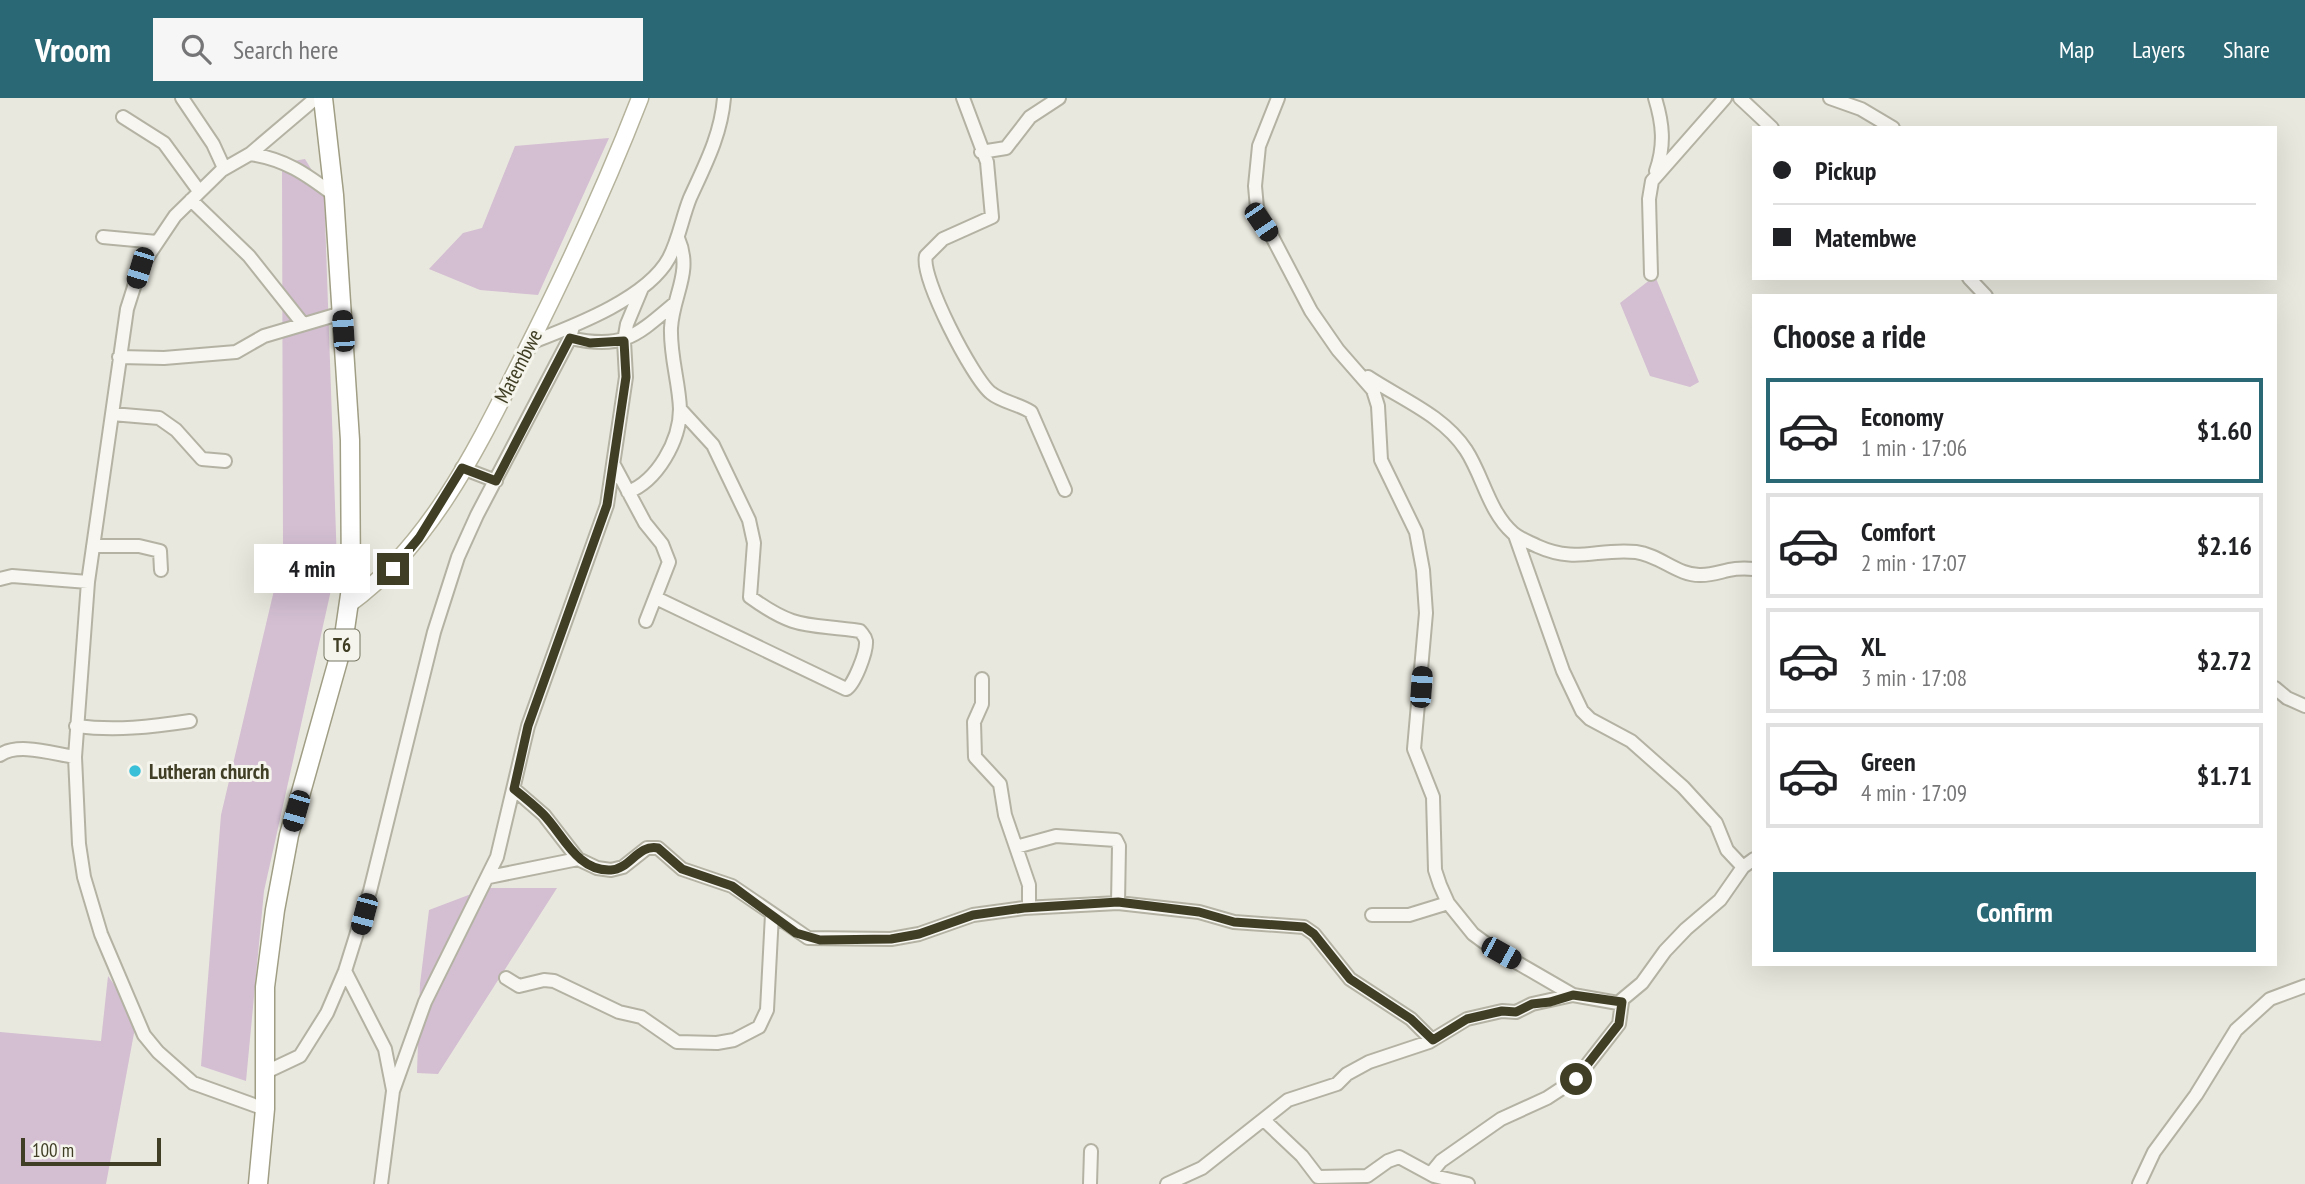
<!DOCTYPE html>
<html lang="en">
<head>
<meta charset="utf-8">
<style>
	body { margin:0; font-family:"PT Sans Narrow",sans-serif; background:#f6f6f6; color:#202124; height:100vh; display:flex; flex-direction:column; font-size:26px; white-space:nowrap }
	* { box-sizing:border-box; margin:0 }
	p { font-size:23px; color:#757577 }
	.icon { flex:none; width:38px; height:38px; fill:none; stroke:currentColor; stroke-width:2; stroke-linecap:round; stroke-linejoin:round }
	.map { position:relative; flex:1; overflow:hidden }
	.details { position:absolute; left:1752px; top:196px; width:525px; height:672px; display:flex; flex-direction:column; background:#fff; border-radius:0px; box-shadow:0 7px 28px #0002 }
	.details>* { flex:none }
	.hud { position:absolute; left:1752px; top:28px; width:525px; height:154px; border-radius:0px; box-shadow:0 7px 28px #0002; display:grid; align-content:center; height:154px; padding:0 21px; background:#fff }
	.scale { position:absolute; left:21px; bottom:18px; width:140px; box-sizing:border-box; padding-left:7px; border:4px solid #403f26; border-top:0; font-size:19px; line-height:24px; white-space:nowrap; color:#403f26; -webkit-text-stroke:5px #f6f5ed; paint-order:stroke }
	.end { position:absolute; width:32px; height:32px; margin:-16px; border:9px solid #403f26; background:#fff; box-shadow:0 0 0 4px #fff }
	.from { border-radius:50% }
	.bubble { position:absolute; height:49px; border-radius:0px; background:#fff; box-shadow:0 7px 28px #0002; font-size:23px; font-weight:700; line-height:49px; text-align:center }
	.car { position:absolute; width:21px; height:42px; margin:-21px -10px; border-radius:9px; box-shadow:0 0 5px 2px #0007; background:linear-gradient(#222 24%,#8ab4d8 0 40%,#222 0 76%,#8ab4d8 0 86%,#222 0) }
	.hud b { display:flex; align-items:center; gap:24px; height:66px; font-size:26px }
	.hud b+b { border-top:2px solid #e0e0e0 }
	.hud i { width:18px; height:18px; background:#202124 }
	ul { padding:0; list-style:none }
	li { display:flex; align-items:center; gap:21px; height:105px; margin:0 14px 10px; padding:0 7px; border:4px solid #e0e0e0; border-radius:0px }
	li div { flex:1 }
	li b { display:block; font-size:26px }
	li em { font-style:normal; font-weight:700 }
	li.on { border-color:#2b6875 }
	li>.icon { width:63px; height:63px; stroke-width:1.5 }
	h2 { padding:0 21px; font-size:32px; line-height:84px }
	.cta { display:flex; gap:14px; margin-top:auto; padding:14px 21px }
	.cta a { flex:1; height:80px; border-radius:0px; background:#2b6875; color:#fff; font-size:28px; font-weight:700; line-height:80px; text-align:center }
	header { display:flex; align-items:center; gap:42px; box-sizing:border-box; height:98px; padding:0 35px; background:#2b6875; color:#fff }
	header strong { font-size:33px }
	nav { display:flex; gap:38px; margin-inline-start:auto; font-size:24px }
	.search { width:490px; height:63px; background:#f6f6f6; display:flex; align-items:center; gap:18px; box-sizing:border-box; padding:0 24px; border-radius:0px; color:#757577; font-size:26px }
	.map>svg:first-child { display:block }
</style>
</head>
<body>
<header>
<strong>Vroom</strong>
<div class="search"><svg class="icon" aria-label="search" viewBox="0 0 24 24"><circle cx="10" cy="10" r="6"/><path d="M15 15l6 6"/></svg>Search here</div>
<nav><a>Map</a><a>Layers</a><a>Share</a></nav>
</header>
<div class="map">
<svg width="2305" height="1086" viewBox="0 0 2305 1086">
	<rect width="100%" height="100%" fill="#e9e8de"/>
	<path fill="#d3bed2" d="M609 40 538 197 480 192 429 171 463 135 482 130 515 48Z
		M305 61 324 92 337 465 264 793 246 983 201 968 221 717 283 454 282 65Z
		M1655 178 1699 284 1690 289 1650 278 1620 205Z
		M487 790H557L438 976 417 975 420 886 429 812Z
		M108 878 137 919 106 1086H0V934L101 943Z"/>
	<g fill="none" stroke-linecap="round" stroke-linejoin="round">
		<defs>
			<path id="minor" d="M182 0 213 46 224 70
				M963 0 987 64 992 119 943 141 926 158C920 179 973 281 991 295 1002 304 1019 306 1031 314L1065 392
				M1278 0 1259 48 1255 88 1257 110 1311 213 1338 252 1373 292 1378 308 1381 362 1416 434 1423 472 1426 515 1414 651 1433 699 1435 772 1440 787 1448 805 1473 836 1492 850 1573 897 1618 905 1642 885 1665 853 1686 831 1720 802 1743 769 1754 761
				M1655 0C1663 26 1665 47 1656 73
				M1740 0 1772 30
				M1830 0 1861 11 1893 30
				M123 19 164 45 199 93
				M981 54 1006 50 1030 19 1059 0
				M250 56 316 0
				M191 102 249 158 303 226
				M103 139 157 144
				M1651 176 1649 101 1652 83 1725 0
				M1969 180 1986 198
				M570 240C623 252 636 238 675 205
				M530 245C571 229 647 201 669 160 679 141 682 120 690 100 705 67 721 37 724 0
				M119 259 164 260 236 254 264 238 342 215
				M1368 279C1401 301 1443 317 1466 352 1483 378 1489 414 1513 435 1520 441 1529 444 1537 448 1577 466 1596 450 1636 454 1660 457 1678 478 1701 477 1720 477 1729 468 1754 471
				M112 316 159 320 176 332 202 361 225 363
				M614 367 645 425 662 446 669 464 646 523
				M462 370 496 383
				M628 394C657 383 680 343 680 311 679 284 670 258 671 230 673 196 693 174 678 140
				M1515 437 1563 573 1582 613 1590 621 1631 643 1683 689 1716 725 1727 752 1743 769
				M93 448H139L160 453 161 472
				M0 481 12 478 88 484
				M656 500 846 591C854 587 867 554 866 543 865 538 863 537 860 533 807 525 797 533 750 499L754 445 749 422 713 347 680 311
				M982 581V606L974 624 975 659 1000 686 1005 717 1029 787V810
				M2275 590 2287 600 2305 608
				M76 628C115 633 151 629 190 623
				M0 657C18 644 54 656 75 659
				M514 691 544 717 578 761 597 770 611 772 623 769 647 750H658L682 771 732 788 808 840 891 841 919 836 973 817 1024 810 1118 805 1199 814 1234 824 1304 829 1314 836 1350 881 1411 921 1432 942
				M1016 749 1056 738 1116 742 1119 748 1118 805
				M489 779 578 761
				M1372 817H1409L1448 805
				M345 873 385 951 393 992
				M506 880 519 888 544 882 554 883 619 914 641 919 677 944 717 945 734 942 759 929 767 912 772 816
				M264 975 300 958 327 915 345 873 370 793 434 534 458 459 477 417 570 240 573 228
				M265 1011 193 985 158 954 144 937 101 836 84 779 79 746 75 659 88 484 127 211 140 170 175 118 222 72 250 56C285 61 306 76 334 97
				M1264 1022 1302 1058 1318 1079 1367 1078 1388 1063 1399 1059 1434 1078
				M381 1086 393 993 425 904 497 759 528 628 607 407 626 279 624 243 627 226 642 190
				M1090 1086 1091 1053
				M1167 1086 1202 1070 1288 1002 1337 986 1347 976 1369 964 1429 944 1467 921 1502 913 1516 914 1532 906 1573 897
				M1468 1086 1434 1078 1432 1074 1441 1063 1501 1021 1547 1000 1576 981 1619 926 1622 904
				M2139 1086 2154 1054 2196 997 2236 932 2270 901 2305 888"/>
			<path id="major" d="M349 506C432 446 479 346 524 257 567 172 606 88 640 0"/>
			<path id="highway" d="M258 1086 265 1011V889L275 812 289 737 343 545 351 490 350 342 334 97 323 0"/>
		</defs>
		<use href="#minor" stroke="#b3b2a3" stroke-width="16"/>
		<use href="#major" stroke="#b5b39c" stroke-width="19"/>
		<use href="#highway" stroke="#a09e84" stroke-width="21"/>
		<use href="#minor" stroke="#f7f6f1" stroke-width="12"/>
		<use href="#major" stroke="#fff" stroke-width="16"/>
		<use href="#highway" stroke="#fff" stroke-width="18"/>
	</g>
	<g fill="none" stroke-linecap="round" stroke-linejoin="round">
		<path stroke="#403f26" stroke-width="9" d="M393 471 419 440 462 370 496 383 570 240 590 245 624 243 626 279 607 407 528 628 514 691C524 699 534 707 543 716 563 736 577 774 611 772 630 771 638 746 658 750L682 771 732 788 796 835 820 842 891 841 919 836 973 817 1024 810 1118 804 1199 814 1234 824 1304 829 1314 836 1350 881 1411 921 1433 942 1467 921 1502 913 1516 914 1532 906 1550 904 1573 897 1622 904 1619 926 1576 981"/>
	</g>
	<circle fill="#39bfd8" stroke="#f6f5ed" stroke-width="2.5" cx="135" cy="673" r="7"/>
	<g text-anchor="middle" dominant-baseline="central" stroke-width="6" stroke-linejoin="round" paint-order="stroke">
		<rect fill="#f6f5ed" stroke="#777662" stroke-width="2" x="324.5" y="531.5" width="35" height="31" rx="5"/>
		<g font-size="19" font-weight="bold" fill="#403f26">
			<text x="342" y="547">T6</text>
		</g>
		<g font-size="21" fill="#403f26" stroke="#f6f5ed">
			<text transform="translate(518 268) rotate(-63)">Matembwe</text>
		</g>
		<g font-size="21" font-weight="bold" fill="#403f26" stroke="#f6f5ed" text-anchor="start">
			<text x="149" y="673">Lutheran church</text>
		</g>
	</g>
</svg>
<div class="scale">100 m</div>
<i class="end from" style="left:1576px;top:981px"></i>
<i class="end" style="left:393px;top:471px"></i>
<div class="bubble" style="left:254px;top:446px;width:116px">4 min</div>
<i class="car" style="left:1261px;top:124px;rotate:146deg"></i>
<i class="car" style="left:140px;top:170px;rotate:197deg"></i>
<i class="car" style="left:343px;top:233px;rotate:356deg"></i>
<i class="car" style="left:1421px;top:589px;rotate:4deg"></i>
<i class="car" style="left:296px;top:713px;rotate:196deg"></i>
<i class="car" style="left:364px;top:816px;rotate:195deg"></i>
<i class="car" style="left:1501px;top:855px;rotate:119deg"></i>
<div class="hud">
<b><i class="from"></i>Pickup</b>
<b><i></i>Matembwe</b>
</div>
<section class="details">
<h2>Choose a ride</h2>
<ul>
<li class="on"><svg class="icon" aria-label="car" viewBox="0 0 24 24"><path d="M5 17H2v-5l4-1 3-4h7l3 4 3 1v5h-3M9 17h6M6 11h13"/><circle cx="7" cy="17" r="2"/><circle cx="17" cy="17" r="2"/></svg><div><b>Economy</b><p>1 min · 17:06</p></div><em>$1.60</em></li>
<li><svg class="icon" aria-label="car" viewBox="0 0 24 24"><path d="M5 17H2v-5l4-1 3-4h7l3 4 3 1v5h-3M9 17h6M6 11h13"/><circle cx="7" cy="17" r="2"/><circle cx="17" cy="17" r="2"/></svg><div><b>Comfort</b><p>2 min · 17:07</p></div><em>$2.16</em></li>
<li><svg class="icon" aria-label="car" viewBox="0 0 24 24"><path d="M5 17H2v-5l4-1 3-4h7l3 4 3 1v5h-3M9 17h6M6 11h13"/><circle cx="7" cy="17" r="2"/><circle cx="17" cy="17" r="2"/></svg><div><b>XL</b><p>3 min · 17:08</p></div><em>$2.72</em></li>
<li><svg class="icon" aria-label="car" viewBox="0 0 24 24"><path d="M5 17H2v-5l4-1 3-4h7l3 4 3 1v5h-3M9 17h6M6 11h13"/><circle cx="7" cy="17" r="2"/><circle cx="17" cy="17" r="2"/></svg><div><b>Green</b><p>4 min · 17:09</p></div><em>$1.71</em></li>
</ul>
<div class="cta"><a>Confirm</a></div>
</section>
</div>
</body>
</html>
